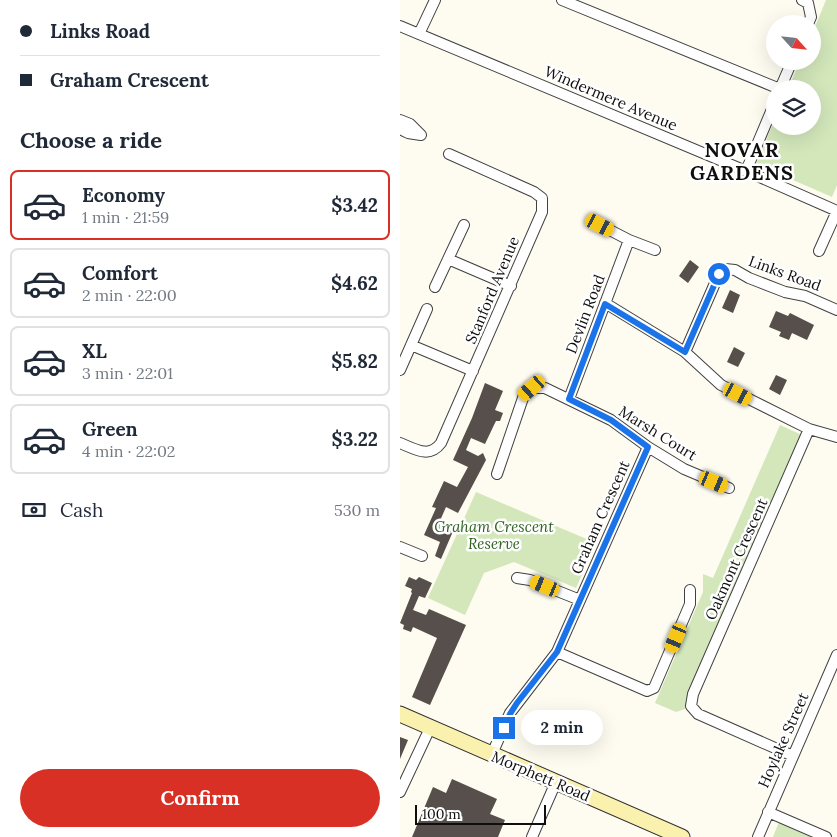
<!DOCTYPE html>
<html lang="en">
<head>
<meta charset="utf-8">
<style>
	body { margin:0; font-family:Lora,serif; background:#f2f2f3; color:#1f2937; height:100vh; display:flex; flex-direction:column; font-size:19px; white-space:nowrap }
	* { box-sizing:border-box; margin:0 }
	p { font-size:16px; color:#747a83 }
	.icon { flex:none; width:28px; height:28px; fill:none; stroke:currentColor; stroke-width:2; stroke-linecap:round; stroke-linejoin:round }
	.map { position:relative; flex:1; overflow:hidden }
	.panel { display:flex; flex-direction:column; background:#fff; width:400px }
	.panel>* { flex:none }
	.hud { display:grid; align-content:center; height:110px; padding:0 20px; background:#fff }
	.needle { width:32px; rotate:117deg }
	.buttons { position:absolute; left:366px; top:15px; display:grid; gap:10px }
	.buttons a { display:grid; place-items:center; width:55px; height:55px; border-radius:50%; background:#fff; box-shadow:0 5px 20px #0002; font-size:25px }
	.scale { position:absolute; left:15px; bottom:12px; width:131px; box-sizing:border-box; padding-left:5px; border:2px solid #0e0e0e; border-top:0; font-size:14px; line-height:18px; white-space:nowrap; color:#0e0e0e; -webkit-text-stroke:4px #fff; paint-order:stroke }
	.end { position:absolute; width:22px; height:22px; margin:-11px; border:6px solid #1a73e8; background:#fff; box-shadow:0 0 0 2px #fff }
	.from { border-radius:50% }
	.bubble { position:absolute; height:35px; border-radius:18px; background:#fff; box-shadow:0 5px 20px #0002; font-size:16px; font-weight:700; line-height:35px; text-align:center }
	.car { position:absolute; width:15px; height:30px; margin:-15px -8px; border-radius:6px; box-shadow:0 0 4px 1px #0007; background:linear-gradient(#f5c518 24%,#345 0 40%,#f5c518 0 76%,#345 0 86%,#f5c518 0) }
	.hud b { display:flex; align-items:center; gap:18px; height:48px; font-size:19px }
	.hud b+b { border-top:1px solid #e0e1e3 }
	.hud i { width:12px; height:12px; background:#1f2937 }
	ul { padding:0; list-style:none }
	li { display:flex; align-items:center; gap:15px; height:70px; margin:0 10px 8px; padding:0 10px; border:2px solid #e0e1e3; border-radius:8px }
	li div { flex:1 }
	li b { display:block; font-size:19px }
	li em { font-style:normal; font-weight:700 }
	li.on { border-color:#d93025 }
	li>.icon { width:45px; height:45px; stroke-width:1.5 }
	h2 { padding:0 20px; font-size:22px; line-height:60px }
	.pay { display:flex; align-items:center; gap:12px; height:55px; padding:0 20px; font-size:19px }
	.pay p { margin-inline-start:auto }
	.button { display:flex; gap:10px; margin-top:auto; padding:10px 20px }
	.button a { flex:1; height:58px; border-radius:30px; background:#d93025; color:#fff; font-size:20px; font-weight:700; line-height:58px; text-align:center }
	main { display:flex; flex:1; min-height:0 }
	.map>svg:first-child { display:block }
</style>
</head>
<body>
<main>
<section class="panel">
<div class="hud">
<b><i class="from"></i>Links Road</b>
<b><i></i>Graham Crescent</b>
</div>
<h2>Choose a ride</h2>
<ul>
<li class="on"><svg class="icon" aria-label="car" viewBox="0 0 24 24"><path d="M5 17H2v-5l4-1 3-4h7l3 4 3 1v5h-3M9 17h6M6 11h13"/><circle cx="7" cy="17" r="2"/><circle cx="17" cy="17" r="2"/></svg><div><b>Economy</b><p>1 min · 21:59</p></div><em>$3.42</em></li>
<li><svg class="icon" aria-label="car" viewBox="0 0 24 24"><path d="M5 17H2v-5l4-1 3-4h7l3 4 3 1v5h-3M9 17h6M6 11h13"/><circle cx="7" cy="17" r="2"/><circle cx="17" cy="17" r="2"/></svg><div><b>Comfort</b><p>2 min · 22:00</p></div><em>$4.62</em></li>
<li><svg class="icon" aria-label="car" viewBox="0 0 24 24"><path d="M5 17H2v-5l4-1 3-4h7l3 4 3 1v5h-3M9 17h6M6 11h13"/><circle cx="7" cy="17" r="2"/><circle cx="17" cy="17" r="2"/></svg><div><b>XL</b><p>3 min · 22:01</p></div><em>$5.82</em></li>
<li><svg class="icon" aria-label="car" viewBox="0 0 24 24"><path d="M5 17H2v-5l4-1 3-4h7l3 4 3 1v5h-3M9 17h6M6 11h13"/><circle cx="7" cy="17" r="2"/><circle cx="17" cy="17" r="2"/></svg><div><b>Green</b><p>4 min · 22:02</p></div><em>$3.22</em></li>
</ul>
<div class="pay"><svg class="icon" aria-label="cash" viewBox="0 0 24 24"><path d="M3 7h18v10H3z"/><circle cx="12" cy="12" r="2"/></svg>Cash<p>530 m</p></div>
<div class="button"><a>Confirm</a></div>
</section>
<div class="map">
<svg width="437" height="837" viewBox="0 0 437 837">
	<rect width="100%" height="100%" fill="#fefbf0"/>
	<path fill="#d3e7bb" d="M426 0H437V185L432 197 356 164 375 119V126H412V89H388L400 61H412L413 32Z
		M380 425 402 435 288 708 276 712 255 703 303 592V574L313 578Z
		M76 492 196 543 176 588 114 562 84 573 65 615 28 598Z
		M379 822 413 837H373Z"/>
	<path fill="#564f4b" d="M290 260 299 267 288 283 279 276Z
		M330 290 340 295 333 313 322 308Z
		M376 311 388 316 390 313 414 325 407 340 392 333 389 340 379 336 381 332 369 327Z
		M334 347 345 353 338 367 327 362Z
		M376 375 387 380 380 395 369 389Z
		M85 383 103 391 95 410 103 413 100 421H96L94 425 85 444 71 438 66 450 78 456 83 453 86 460 58 513 46 507 39 523 54 529 41 559 35 556 40 542 24 535 36 508 32 507 44 481 57 487 68 467 53 460 72 418Z
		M9 577 16 580 19 577 32 583 25 598 19 596 13 610 26 615 29 609 66 625 30 705 12 697 37 638 13 627 11 632 3 629 4 625 0 623 12 593 11 592 12 589 5 586Z
		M0 737 8 740 0 759Z
		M52 779 97 799 90 814 105 820 98 837H12L33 787 46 793Z"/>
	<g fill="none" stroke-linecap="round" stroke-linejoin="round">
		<defs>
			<path id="street" d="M162 0 380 89
				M402 0 408 3 411 17 408 24
				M0 26 346 171 437 211
				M19 34 35 0
				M380 89 392 61
				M0 120 10 124 21 135
				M0 129 8 133 21 135
				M346 171 375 102
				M200 225 229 240 255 250
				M419 251 437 211
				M48 259 111 286
				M35 287 64 225
				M205 303 285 352 321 385 409 429 437 437
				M11 345 73 371
				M285 352 319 274 325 269 335 270 349 278 385 292 405 296 437 310
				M0 370 27 309
				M169 399 229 240
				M0 443C15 449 29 459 41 443L142 212V198L134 192 49 154
				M97 474 124 395 132 388H145L211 420 248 447 284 469 329 488
				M0 547 22 556
				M117 578 130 580 180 600
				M157 652 247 691 254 688 290 604V590
				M92 754 110 713 157 652 248 447
				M393 756 298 714 291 706 293 694 409 429
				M0 792 30 728
				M368 812 426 837
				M132 837 156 782
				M358 837 437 655"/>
			<path id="secondary" d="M0 714 282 837"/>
		</defs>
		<use href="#street" stroke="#414141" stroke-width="12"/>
		<use href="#secondary" stroke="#303030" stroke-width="17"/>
		<use href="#street" stroke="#fff" stroke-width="10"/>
		<use href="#secondary" stroke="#fbf1af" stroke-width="15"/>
	</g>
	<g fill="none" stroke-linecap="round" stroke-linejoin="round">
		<path stroke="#1a73e8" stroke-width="6" d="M104 728 110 714 117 703 157 652 248 447 211 420 169 399 205 304 285 352 319 274"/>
	</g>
	<g text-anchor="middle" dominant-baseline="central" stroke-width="5" stroke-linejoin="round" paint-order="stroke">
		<g font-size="15" fill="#0e0e0e" stroke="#fff">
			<text transform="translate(211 98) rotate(23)">Windermere Avenue</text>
			<text transform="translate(385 273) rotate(20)">Links Road</text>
			<text transform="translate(92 290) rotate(-67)">Stanford Avenue</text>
			<text transform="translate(185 314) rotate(-69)">Devlin Road</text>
			<text transform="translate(258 433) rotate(32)">Marsh Court</text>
			<text transform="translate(200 517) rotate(-66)">Graham Crescent</text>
			<text transform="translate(336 559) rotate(-66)">Oakmont Crescent</text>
			<text transform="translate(383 740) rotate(-66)">Hoylake Street</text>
			<text transform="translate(141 776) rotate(23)">Morphett Road</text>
		</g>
		<g font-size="15" font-style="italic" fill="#306321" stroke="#fff">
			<text x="94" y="526">Graham Crescent<tspan x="94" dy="17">Reserve</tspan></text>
		</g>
		<g font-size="20" font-weight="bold" letter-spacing="1" fill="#0e0e0e" stroke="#fff">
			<text x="342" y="149">NOVAR<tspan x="342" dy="23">GARDENS</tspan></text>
		</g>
	</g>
</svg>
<div class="buttons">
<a><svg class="needle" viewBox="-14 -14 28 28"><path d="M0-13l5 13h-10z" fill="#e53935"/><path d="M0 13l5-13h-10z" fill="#747a83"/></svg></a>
<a><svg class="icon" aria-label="layers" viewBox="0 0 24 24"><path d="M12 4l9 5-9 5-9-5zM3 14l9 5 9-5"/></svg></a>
</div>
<div class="scale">100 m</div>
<i class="end from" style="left:319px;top:274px"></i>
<i class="end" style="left:104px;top:728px"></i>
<div class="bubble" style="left:121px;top:710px;width:82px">2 min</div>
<i class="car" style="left:200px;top:225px;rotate:117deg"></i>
<i class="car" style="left:132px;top:388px;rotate:229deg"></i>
<i class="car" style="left:338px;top:394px;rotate:117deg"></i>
<i class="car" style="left:314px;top:482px;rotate:113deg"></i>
<i class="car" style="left:145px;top:586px;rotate:292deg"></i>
<i class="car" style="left:276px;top:638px;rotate:203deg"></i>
</div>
</main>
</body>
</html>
